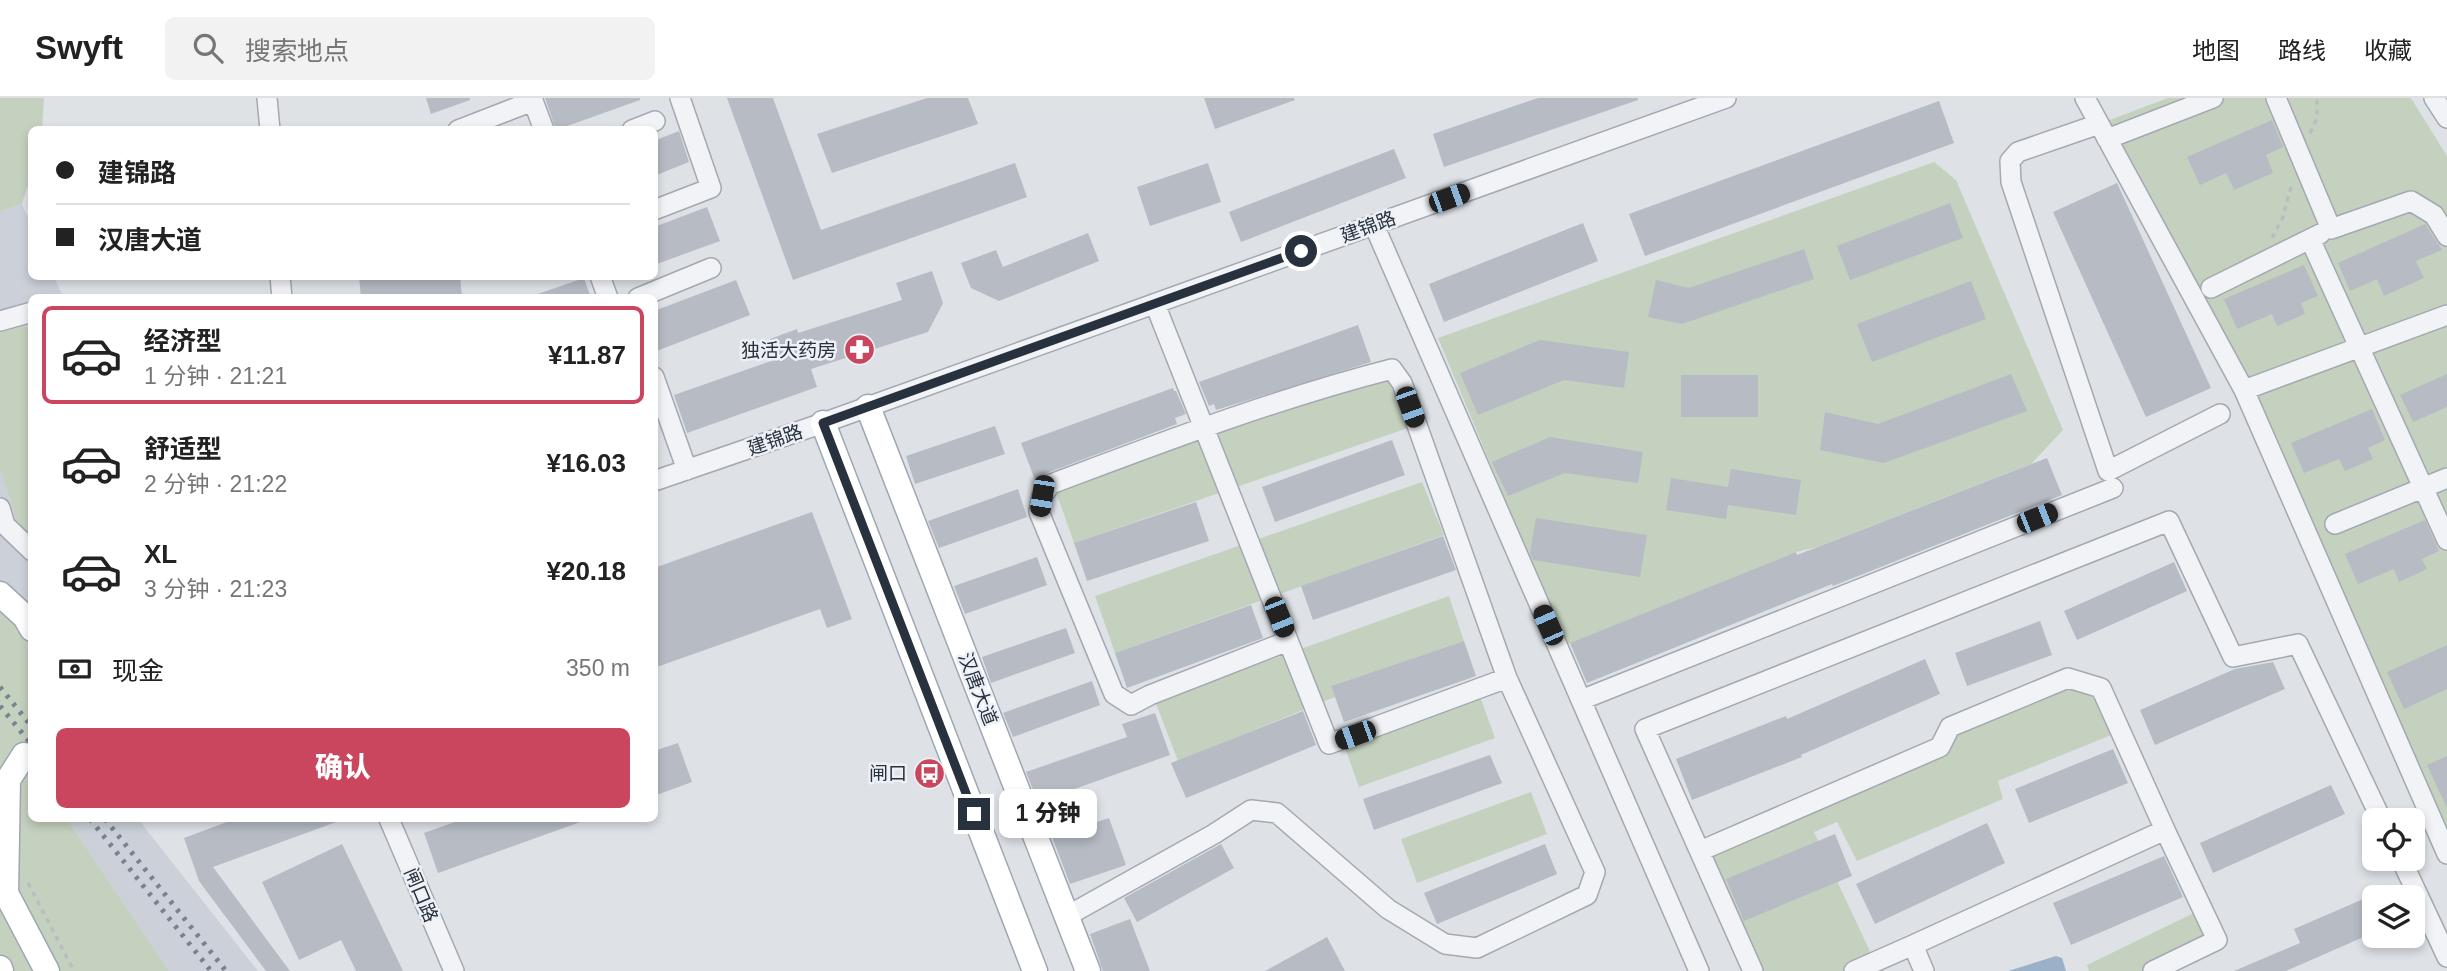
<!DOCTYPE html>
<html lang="zh">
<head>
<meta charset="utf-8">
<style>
	body { margin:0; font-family:Helvetica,"Noto Sans SC",sans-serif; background:#f2f2f2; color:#222; height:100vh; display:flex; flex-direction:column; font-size:26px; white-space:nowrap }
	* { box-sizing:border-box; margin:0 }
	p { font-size:23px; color:#767676 }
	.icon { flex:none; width:38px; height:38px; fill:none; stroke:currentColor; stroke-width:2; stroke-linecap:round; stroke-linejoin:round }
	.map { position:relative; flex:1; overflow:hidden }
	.drawer { position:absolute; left:28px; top:196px; width:630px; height:528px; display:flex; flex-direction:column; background:#fff; border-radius:10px; box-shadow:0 4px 10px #0003 }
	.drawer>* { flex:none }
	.top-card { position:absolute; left:28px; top:28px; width:630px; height:154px; border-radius:10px; box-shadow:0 4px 10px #0003; display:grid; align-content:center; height:154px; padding:0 28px; background:#fff }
	.buttons { position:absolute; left:2362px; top:710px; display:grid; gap:14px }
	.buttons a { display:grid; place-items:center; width:63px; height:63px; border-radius:10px; background:#fff; box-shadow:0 4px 10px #0003; font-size:35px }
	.end { position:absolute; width:32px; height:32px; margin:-16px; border:9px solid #28313e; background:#fff; box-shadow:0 0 0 4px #fff }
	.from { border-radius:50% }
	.bubble { position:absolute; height:49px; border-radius:10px; background:#fff; box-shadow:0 4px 10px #0003; font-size:23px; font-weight:800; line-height:49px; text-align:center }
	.car { position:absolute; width:21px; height:42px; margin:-21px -10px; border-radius:9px; box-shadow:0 0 5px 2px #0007; background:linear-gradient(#222 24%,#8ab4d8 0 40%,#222 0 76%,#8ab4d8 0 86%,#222 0) }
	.top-card b { display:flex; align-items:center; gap:24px; height:66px; font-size:26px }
	.top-card b+b { border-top:2px solid #e0e0e0 }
	.top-card i { width:18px; height:18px; background:#222 }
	ul { padding:12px 0 0; list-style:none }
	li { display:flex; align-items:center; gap:21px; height:98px; margin:0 14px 10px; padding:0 14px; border:4px solid transparent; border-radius:10px }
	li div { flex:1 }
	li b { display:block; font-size:26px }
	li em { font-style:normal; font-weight:800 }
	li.current { border-color:#ca455e }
	li>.icon { width:63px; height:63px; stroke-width:1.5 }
	.pay { display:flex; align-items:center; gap:18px; height:77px; padding:0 28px; font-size:26px }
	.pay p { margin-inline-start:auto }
	.cta { display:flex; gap:14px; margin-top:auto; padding:14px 28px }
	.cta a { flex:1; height:80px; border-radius:10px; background:#ca455e; color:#fff; font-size:28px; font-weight:800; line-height:80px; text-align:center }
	header { display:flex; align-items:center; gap:42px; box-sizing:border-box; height:98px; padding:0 35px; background:#fff; border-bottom:2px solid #e0e0e0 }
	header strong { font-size:33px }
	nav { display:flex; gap:38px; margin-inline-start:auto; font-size:24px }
	.search { width:490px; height:63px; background:#f2f2f2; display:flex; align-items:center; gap:18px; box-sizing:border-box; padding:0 24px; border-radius:10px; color:#767676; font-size:26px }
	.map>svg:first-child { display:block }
</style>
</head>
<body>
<header>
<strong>Swyft</strong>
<div class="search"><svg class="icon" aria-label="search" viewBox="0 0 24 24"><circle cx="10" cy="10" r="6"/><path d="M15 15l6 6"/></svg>搜索地点</div>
<nav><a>地图</a><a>路线</a><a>收藏</a></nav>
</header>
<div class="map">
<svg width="2447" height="873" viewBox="0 0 2447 873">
	<rect width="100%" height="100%" fill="#dee2e7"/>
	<path fill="#ccd1d9" d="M22 106 31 127 32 178 54 179 63 199 32 200 31 526 0 484V113Z
		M67 721H138L258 873H169Z"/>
	<path fill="#c5d1bf" d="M0 0H44L42 31 32 32 31 87 27 90 22 106 0 113Z
		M2168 0H2411L2447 58V756L2244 292 2099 26Z
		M1934 64 1956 82 2063 332 2031 366 1817 449 1796 454 1566 547 1438 240Z
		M17 228 31 231V440L19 429 0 370V232Z
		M1389 276 1408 330 1074 445 1055 391Z
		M1422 384 1444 437 1115 555 1095 498Z
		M0 496 31 531V645L24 657 31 668 32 721H67L169 873H0Z
		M1449 498 1464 543 1331 588 1335 599 1178 663 1155 603Z
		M2068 580 2101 590 2121 633 1998 683 2003 701 1857 763 1837 724 1814 734 1875 864 1854 873H1753L1700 753 1940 649 1950 629Z
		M1481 601 1495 640 1359 689 1345 650Z
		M1531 694 1547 736 1417 785 1401 741Z
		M2202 811 2217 842 2153 873H2089L2087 867Z"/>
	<path fill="#9ab1c7" d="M2056 858 2062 860 2066 873H2008Z"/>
	<path fill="#b6bbc4" d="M426 0H470V2L431 16Z
		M545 0H640V2L556 32Z
		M727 0H773L821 132 1015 65 1027 99 793 182Z
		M927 0H968L978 26 832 75 817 36Z
		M1204 0H1294L1295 2 1215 31Z
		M1538 0H1638V2L1444 69 1433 36Z
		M1939 3 1954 45 1645 158 1629 116Z
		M2272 22 2283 49 2266 57 2273 75 2234 92 2226 75 2200 87 2187 59Z
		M679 33 689 64 654 78V43Z
		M1394 51 1406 80 1241 144 1229 114Z
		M1208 65 1221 104 1150 128 1137 89Z
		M2117 85 2211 290 2146 319 2053 114Z
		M1950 105 1963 140 1850 182 1837 148Z
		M707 109 720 143 654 167V129Z
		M1583 125 1598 163 1444 224 1429 186Z
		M2425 126 2442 152 2416 163 2424 180 2384 198 2377 181 2350 193 2338 165Z
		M1088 135 1099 163 999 203 971 190 961 165 996 152 1003 169Z
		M1804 151 1814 181 1682 226 1648 219 1656 182 1689 190Z
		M2304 167 2318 198 2301 205 2305 216 2277 228 2272 216 2237 231 2224 201Z
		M932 173 943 205 928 234 811 271 817 289 687 335 674 297 777 261 770 241 797 231 798 235 902 202 896 185Z
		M359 178H460L462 200H361Z
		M584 180 591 200H535V197Z
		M736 182 750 217 654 254V213Z
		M1971 183 1986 221 1872 264 1857 226Z
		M1358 227 1371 264 1216 312 1214 306 1209 308 1199 284Z
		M1540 242 1629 254 1624 290 1564 282 1478 317 1460 275Z
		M2011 276 2027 313 1884 365 1820 352 1825 314 1878 326Z
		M2447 276V309L2413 324 2400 297Z
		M1681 277H1758V319H1681Z
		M1173 290 1174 293H1176L1186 316 1175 320 1177 326 1047 375 1035 382 1021 345Z
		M2372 311 2385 342 2368 350 2373 361 2345 373 2339 361 2304 375 2291 345Z
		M995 328 1005 356 915 386 906 358Z
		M1550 339 1643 354 1638 385 1565 375 1508 398 1492 364Z
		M1392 342 1405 377 1275 424 1262 389Z
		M2047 360 2062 397 1833 488 1832 486 1587 585 1570 545 1796 454 1797 457Z
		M1731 371 1801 382 1796 417 1728 407 1726 421 1666 412 1671 380 1728 389Z
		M1018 391 1027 419 939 450 928 423Z
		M1196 404 1209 443 1087 483 1074 445Z
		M812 414 852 521 827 530 820 511 654 570V470Z
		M1536 420 1647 437 1640 479 1533 462 1530 455Z
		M2425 422 2439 453 2422 461 2427 471 2399 484 2394 471 2358 486 2345 456Z
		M1443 438 1456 472 1313 522 1301 488Z
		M1037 459 1047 487 965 516 954 488Z
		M2174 464 2187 493 2077 542 2064 513Z
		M1251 507 1263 540 1127 590 1115 555Z
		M2040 523 2052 557 1967 588 1955 555Z
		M1066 530 1075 555 991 585 982 559Z
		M1464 543 1476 578 1344 624 1331 588Z
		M2447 547V591L2404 611 2387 574Z
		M1925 561 1940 596 1801 657 1802 659 1692 702 1676 661 1786 618 1787 621Z
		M2273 564 2285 591 2155 647 2140 612 2235 571Z
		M1092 583 1100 607 1013 639 1003 615Z
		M1303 613 1316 647 1186 700 1171 665Z
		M1155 615 1170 657 1038 704 1026 674 1127 639 1122 626Z
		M678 645 692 684 654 698V653Z
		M2113 651 2128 685 2029 725 2015 691Z
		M1490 657 1502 685 1374 732 1363 701Z
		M2447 658V710L2427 667Z
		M2331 687 2345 716 2213 775 2200 745Z
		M1109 720 1126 767 1070 786 1052 739Z
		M235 721H339V723L213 769 290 873H266L199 783 184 740Z
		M463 721H583V723L438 775 424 735Z
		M1987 725 2005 765 1875 826 1856 786Z
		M1835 736 1852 778 1744 823 1726 781Z
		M342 746 403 873H356L341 842 299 862 262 784Z
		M1221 746 1234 770 1137 824 1124 800Z
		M1545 746 1557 776 1437 826 1424 795Z
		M2164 758 2183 799 2071 847 2053 805Z
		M2375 796V834L2286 873H2234L2300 845 2294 831Z
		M1130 821 1150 873H1103L1090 836Z
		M1327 839 1345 873H1265Z"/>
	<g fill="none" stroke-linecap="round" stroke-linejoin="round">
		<defs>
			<path id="minor" d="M267 0 270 32
				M532 0 544 32
				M2085 0 2244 292 2447 756
				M2276 0 2331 131 2411 103 2434 117 2447 138
				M2434 0 2447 20
				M2099 26 2018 54 2010 63 2011 84 2108 373 2220 316
				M458 32 533 3
				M632 32 655 23
				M2107 41 2213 0
				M654 112 711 90 680 0
				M1374 127 1699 873
				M2310 141 2447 442
				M280 178 282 200
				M600 178 608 200
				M2211 190 2320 136
				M638 200 711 170
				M1155 206 1329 646 1507 580
				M0 223 32 214
				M654 279 687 372
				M2244 292 2447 217
				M654 383 823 325 1726 0
				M0 410 5 427 32 453
				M2335 426 2447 380
				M1581 602 2113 390
				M389 721 454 873
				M1700 753 1940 649 1950 629 2068 580 2101 590 2165 732
				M2401 761 2447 859
				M1067 818 1214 736 1251 712 1277 715 1388 811 1445 846 1477 850 1587 797 1595 774 1507 580 1402 285 1392 271C1275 301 1163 344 1051 386L1042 398 1039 414 1114 596 1131 607 1150 597 1288 543
				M1913 847 2165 732 2217 842 2153 873
				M1753 873 1645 631 2169 423 2233 559 2298 546 2382 723
				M1854 873 1913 847 1924 873"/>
			<path id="major" d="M868 309 1088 873
				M823 325 1035 873
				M0 496 25 519 32 531
				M24 657 8 682 6 795 47 873
				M0 870 1 873"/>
		</defs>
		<use href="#minor" stroke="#a4a9b1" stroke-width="22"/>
		<use href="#major" stroke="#9ea7b3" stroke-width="27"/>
		<path stroke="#b9bdc2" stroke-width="3.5" stroke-dasharray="5 5" stroke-linecap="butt" d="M2310 35 2317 20V0
			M2272 140 2283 119 2292 85
			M28 785 74 873"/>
		<use href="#minor" stroke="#f1f3f6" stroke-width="19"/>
		<use href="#major" stroke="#fff" stroke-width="24"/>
		<path stroke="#788290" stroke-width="5" stroke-dasharray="3.5 7" stroke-linecap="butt" d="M0 589 32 629
			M0 608 32 647
			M90 721 211 873
			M105 721 226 873"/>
	</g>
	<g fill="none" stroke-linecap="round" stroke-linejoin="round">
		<path stroke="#28313e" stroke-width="9" d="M974 716 823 325 1301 153"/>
	</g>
	<defs>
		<symbol id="pharmacy-disc" viewBox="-11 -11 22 22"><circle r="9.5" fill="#ca455e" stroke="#edf1f5"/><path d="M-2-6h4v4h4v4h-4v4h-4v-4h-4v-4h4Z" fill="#fff"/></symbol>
		<symbol id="bus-disc" viewBox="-11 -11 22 22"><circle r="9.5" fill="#ca455e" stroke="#edf1f5"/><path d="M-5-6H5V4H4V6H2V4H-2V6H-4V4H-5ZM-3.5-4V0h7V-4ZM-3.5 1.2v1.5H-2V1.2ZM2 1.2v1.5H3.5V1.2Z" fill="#fff"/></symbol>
	</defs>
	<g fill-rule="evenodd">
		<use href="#pharmacy-disc" x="842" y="234" width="35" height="35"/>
		<use href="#bus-disc" x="912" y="658" width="35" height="35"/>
	</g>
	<g text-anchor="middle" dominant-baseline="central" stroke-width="5" stroke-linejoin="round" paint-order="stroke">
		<g font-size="19" fill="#28313e" stroke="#edf1f5">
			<text transform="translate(1368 129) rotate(-20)">建锦路</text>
			<text transform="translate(775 342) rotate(-19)">建锦路</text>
			<text transform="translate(978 591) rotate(69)">汉唐大道</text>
			<text transform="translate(421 797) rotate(67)">闸口路</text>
		</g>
		<g font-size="19" fill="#28313e" stroke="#edf1f5" text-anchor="end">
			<text x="836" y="252">独活大药房</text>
			<text x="907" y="675">闸口</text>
		</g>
	</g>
</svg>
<div class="buttons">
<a><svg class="icon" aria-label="locate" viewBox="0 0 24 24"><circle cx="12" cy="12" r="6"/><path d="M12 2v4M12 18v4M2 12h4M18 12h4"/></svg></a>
<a><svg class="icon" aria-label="layers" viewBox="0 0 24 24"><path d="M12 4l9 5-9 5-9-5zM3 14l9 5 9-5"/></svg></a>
</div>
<i class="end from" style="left:1301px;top:153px"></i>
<i class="end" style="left:974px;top:716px"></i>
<div class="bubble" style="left:999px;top:691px;width:98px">1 分钟</div>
<i class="car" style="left:1449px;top:100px;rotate:70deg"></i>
<i class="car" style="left:1410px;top:309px;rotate:160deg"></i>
<i class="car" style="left:1042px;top:398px;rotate:189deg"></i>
<i class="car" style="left:2037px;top:420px;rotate:68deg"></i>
<i class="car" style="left:1279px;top:519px;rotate:158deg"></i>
<i class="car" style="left:1548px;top:527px;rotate:336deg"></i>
<i class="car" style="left:1355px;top:637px;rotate:250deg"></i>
<div class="top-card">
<b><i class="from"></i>建锦路</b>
<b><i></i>汉唐大道</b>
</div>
<section class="drawer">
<ul>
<li class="current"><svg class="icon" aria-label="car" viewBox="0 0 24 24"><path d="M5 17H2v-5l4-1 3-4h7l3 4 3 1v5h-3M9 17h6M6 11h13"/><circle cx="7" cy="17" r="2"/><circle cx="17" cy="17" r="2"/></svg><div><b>经济型</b><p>1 分钟 · 21:21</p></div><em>¥11.87</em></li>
<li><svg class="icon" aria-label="car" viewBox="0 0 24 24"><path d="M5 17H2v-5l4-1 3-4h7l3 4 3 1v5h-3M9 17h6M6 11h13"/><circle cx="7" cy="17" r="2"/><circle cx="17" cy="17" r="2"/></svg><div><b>舒适型</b><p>2 分钟 · 21:22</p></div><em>¥16.03</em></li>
<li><svg class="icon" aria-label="car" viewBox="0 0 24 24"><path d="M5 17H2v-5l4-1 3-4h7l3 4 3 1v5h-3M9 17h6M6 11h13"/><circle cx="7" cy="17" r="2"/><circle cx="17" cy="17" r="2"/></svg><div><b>XL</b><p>3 分钟 · 21:23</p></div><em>¥20.18</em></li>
</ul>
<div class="pay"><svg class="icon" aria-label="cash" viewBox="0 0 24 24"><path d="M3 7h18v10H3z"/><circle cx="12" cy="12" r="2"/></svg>现金<p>350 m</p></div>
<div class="cta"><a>确认</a></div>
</section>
</div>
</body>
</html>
